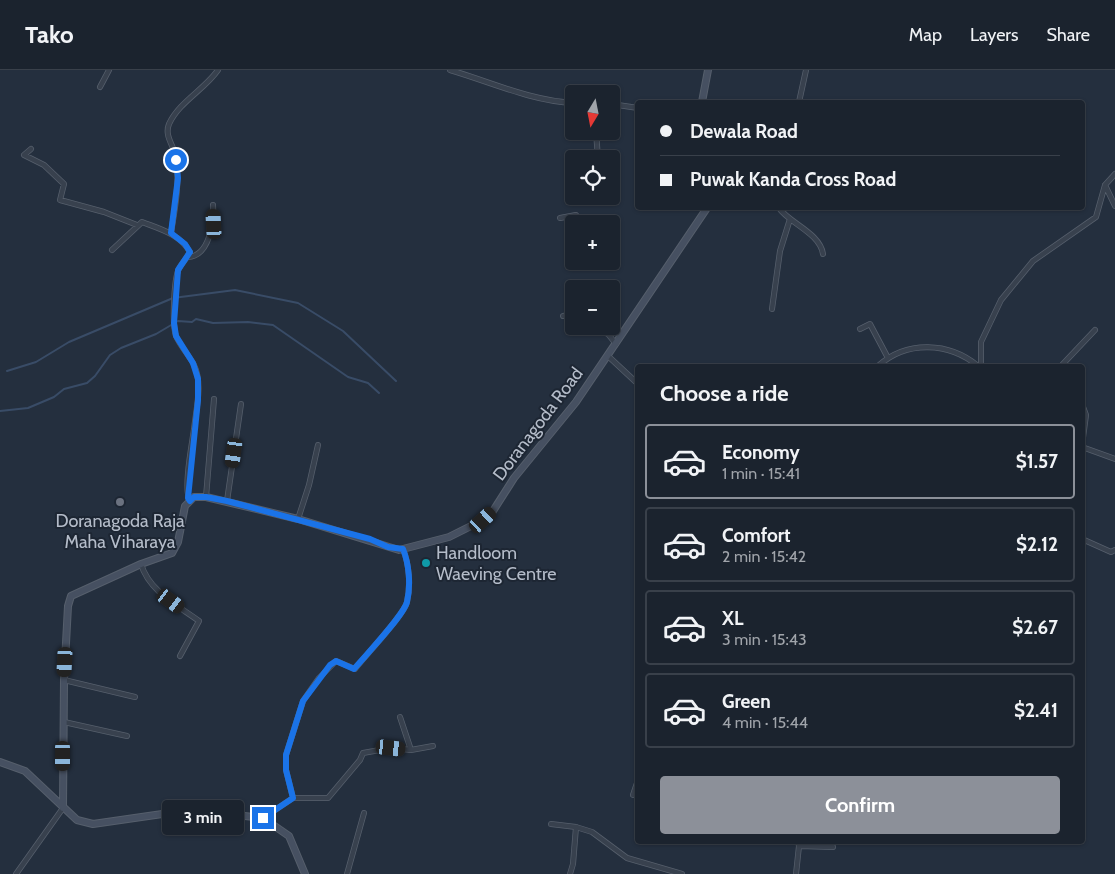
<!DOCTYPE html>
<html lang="en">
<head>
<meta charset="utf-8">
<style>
	body { margin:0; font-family:Cabin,sans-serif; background:#282f3a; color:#f1f3f6; height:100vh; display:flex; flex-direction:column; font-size:19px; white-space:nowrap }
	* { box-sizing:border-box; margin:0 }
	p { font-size:16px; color:#a0a4aa }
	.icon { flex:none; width:28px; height:28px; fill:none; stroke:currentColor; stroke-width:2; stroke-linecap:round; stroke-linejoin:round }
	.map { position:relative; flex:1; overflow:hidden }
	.sheet { position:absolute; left:635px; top:294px; width:450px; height:480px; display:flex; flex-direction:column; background:#1b232e; border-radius:5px; box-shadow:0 1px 4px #0004,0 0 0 1px #39404a }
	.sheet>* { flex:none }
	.top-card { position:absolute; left:635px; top:30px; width:450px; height:110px; border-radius:5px; box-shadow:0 1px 4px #0004,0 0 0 1px #39404a; display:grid; align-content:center; height:110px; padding:0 25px; background:#1b232e }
	.needle { width:32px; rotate:190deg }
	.fabs { position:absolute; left:565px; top:15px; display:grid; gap:10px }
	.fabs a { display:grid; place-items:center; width:55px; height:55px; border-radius:5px; background:#1b232e; box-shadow:0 1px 4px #0004,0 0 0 1px #39404a; font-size:25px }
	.end { position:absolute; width:22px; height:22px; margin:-11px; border:6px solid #1a73e8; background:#fff; box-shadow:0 0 0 2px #fff }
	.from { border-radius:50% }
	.bubble { position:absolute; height:35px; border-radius:5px; background:#1b232e; box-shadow:0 1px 4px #0004,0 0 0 1px #39404a; font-size:16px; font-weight:800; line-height:35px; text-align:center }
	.car { position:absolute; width:15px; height:30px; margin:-15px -8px; border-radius:6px; box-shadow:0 0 4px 1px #0007; background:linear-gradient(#222 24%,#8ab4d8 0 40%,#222 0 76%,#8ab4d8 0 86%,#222 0) }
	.top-card b { display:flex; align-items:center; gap:18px; height:48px; font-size:19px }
	.top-card b+b { border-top:1px solid #39404a }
	.top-card i { width:12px; height:12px; background:#f1f3f6 }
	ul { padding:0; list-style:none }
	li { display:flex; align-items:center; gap:15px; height:75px; margin:0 10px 8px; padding:0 15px; border:2px solid #39404a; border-radius:5px }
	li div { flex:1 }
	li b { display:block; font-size:19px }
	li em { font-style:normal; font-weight:800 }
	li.on { border-color:#8c9099 }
	li>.icon { width:45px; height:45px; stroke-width:1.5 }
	h2 { padding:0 25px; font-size:22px; line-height:60px }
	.button { display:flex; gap:10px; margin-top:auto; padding:10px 25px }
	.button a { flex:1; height:58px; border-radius:5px; background:#8c9099; color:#fff; font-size:20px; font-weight:800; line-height:58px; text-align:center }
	header { display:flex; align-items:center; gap:30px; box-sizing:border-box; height:70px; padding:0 25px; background:#1b232e; border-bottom:1px solid #39404a }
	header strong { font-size:24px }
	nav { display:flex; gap:28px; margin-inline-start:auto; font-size:18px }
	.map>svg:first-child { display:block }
</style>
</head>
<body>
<header>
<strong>Tako</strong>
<nav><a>Map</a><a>Layers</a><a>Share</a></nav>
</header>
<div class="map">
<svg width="1115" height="804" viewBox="0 0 1115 804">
	<rect width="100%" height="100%" fill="#242f3e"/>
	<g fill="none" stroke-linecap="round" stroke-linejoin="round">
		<path stroke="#394c67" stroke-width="2" d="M7 301 36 292 69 272 173 228 235 220 298 233 343 261 396 311
			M0 341 28 338 54 327 64 319 87 313 95 306 110 285 121 278 156 264 178 251 192 252 196 249 213 253 248 252 273 255 348 307 368 313 379 323"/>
		<defs>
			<path id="street" d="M450 0C491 12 531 31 574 33
				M100 17 109 0
				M799 32 806 0
				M611 34 638 38
				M596 61 598 89
				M31 79 24 85 44 95 64 114 60 130 104 142 137 155
				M1105 115 1115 136
				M779 138C789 153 820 163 823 184
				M560 148 576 145 583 154
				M171 163C175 139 180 112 176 87 174 76 164 66 169 54 179 32 205 19 218 0
				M112 180 142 152C160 159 180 164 190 182 187 189 180 194 178 201 174 212 172 255 176 266 180 276 189 285 194 295 203 313 196 340 194 359 192 374 183 420 190 431
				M188 187C210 186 214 151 213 135
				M772 239 780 181 790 149
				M563 246 569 245 574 248
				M592 256 608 264 616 274
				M860 259 870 254 888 288
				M608 286 638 314
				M878 296C907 270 949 272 978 296
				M981 296V272L1001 230 1033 191 1096 147 1105 115 1115 104
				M1061 296 1095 260
				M1082 334 1086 345 1082 375
				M1082 377 1115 389
				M206 427 214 329
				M227 431 241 334
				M298 449 309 415 318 375
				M1082 469 1111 482 1115 480
				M141 494C149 521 177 535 199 551L180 586
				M64 610 135 627
				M400 647 411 680
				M64 652 127 666
				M633 725 638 710
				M293 728 286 700V685L303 631 319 608 336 591 355 599C365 586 404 545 407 532 411 515 409 494 403 479
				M263 748 293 728H328L360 690 363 683 391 678 411 680 433 676
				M551 754 576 757 592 762 627 788 682 804
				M798 771 799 776 833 777
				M16 804 63 738
				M347 804 364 743
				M570 804 573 794 576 757
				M796 804 799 776"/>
			<path id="secondary" d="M702 32 708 0
				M0 692 25 701 77 750 93 754 190 740 263 748 289 766 305 804
				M63 738 64 610 68 536 71 526 141 494 172 483 178 472 185 436 194 427H206L298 449 399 480 449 467 483 450 493 441 514 408 576 332 707 138"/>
		</defs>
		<use href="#street" stroke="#565f6c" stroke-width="6"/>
		<use href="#secondary" stroke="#565f6c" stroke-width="8"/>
		<use href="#street" stroke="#38414e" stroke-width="4.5"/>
		<use href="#secondary" stroke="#465061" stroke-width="6"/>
	</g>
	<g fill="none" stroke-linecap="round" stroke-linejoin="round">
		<path stroke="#1a73e8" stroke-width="6" d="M176 90 178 108 171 163 185 174 190 182 178 200 174 253 176 266 193 293 198 309V330L188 428 190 431 194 427H206L227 431 370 469 388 477 403 479C409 494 411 515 407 532 404 545 365 586 354 599L336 591 330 595 303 631 286 685V700L293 728 263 748"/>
	</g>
	<circle fill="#6b7280" stroke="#1d2633" stroke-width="2" cx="120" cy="432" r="5"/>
	<circle fill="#0f9aa8" stroke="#1d2633" stroke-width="2" cx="426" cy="493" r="5"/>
	<g text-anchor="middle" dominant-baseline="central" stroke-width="4" stroke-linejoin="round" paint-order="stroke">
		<g font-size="18" fill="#b4bcc9" stroke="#1d2633">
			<text transform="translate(538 354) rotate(-53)">Doranagoda Road</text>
		</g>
		<g font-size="18" fill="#b4bcc9" stroke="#1d2633">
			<text x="120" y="451">Doranagoda Raja<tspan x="120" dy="21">Maha Viharaya</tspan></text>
			<text x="436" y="483" text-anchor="start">Handloom<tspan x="436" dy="21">Waeving Centre</tspan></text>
		</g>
	</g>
</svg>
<div class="fabs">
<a><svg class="needle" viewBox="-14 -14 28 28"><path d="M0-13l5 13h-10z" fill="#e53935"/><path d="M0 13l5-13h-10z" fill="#a0a4aa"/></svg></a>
<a><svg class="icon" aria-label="locate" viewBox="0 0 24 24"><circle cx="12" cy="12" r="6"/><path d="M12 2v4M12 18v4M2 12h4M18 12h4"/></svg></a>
<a>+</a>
<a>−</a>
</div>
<i class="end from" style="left:176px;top:90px"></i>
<i class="end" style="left:263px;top:748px"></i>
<div class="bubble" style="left:162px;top:730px;width:82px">3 min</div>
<i class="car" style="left:214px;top:154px;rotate:357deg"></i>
<i class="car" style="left:234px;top:383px;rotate:188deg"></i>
<i class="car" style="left:483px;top:450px;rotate:48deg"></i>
<i class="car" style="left:171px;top:531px;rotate:126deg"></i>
<i class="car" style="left:65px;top:592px;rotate:183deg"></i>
<i class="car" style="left:391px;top:678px;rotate:96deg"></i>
<i class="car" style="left:63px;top:686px;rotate:180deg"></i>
<div class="top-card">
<b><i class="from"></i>Dewala Road</b>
<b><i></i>Puwak Kanda Cross Road</b>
</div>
<section class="sheet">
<h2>Choose a ride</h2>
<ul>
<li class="on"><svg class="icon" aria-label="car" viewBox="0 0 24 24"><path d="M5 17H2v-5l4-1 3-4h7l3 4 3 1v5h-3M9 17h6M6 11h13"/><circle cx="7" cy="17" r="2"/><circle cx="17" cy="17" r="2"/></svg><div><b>Economy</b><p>1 min · 15:41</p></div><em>$1.57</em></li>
<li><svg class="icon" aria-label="car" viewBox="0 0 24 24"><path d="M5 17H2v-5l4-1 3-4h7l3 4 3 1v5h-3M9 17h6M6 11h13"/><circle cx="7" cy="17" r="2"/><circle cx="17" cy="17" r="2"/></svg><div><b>Comfort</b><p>2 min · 15:42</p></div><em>$2.12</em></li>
<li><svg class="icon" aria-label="car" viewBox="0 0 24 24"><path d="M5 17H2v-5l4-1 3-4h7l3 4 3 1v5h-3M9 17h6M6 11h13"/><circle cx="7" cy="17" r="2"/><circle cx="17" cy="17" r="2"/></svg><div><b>XL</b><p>3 min · 15:43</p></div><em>$2.67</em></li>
<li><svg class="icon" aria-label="car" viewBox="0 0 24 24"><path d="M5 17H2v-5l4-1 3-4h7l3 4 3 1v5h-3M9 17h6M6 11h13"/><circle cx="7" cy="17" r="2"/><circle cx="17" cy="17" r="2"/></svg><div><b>Green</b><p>4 min · 15:44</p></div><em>$2.41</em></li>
</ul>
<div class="button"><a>Confirm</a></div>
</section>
</div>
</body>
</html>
